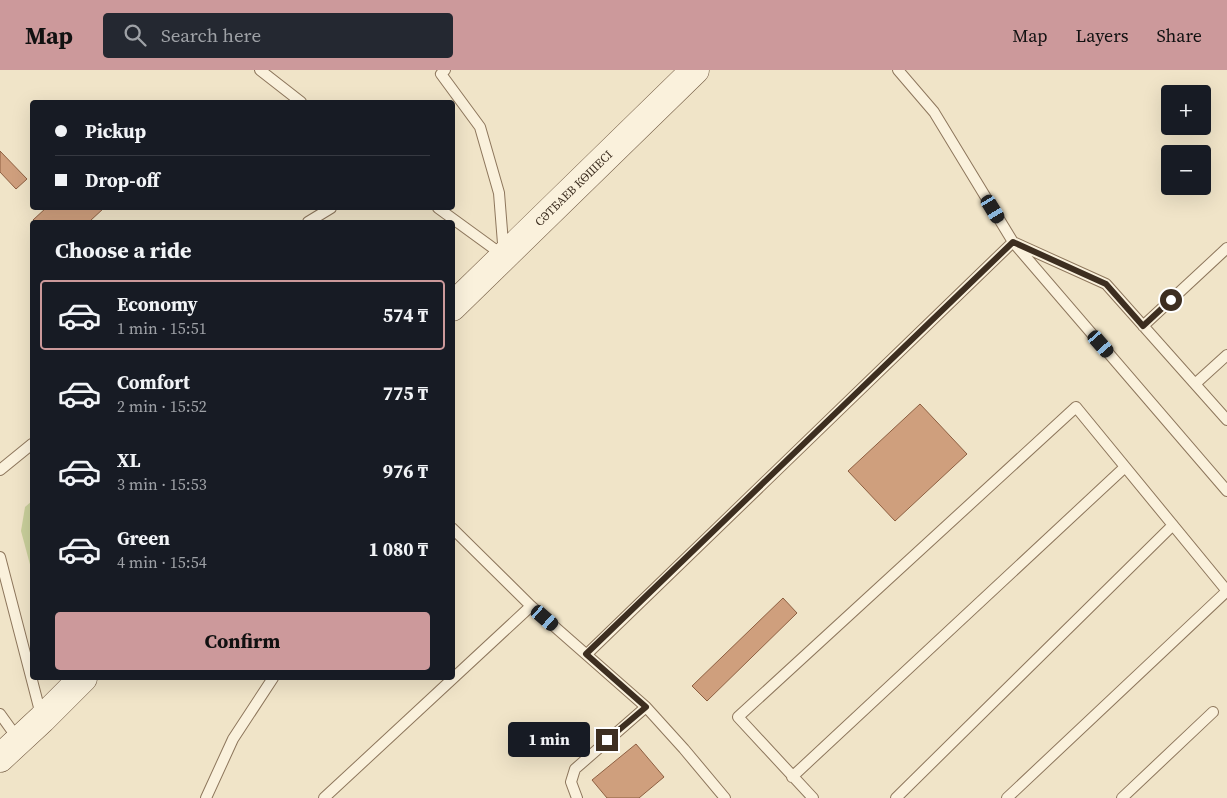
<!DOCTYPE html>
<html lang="en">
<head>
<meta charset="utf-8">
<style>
	body { margin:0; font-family:"Source Serif 4",serif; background:#242831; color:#f1f3f6; height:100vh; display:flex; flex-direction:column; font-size:19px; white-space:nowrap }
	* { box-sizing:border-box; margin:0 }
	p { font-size:16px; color:#9ea1a6 }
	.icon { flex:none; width:28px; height:28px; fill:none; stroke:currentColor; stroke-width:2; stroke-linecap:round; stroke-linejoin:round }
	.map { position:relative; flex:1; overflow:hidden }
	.panel { position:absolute; left:30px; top:150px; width:425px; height:460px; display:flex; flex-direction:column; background:#171b24; border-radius:5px; box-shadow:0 5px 20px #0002 }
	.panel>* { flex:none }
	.guide { position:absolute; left:30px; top:30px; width:425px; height:110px; border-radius:5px; box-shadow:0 5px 20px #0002; display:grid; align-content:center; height:110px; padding:0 25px; background:#171b24 }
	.tools { position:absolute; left:1161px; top:15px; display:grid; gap:10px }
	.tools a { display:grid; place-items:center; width:50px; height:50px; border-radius:5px; background:#171b24; box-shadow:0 5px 20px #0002; font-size:25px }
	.end { position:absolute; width:22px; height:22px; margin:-11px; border:6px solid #3d2e20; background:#fff; box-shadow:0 0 0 2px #fff }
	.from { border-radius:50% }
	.bubble { position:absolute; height:35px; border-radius:5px; background:#171b24; box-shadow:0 5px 20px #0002; font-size:16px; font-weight:700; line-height:35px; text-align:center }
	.car { position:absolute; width:15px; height:30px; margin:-15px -8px; border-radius:6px; box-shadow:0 0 4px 1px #0007; background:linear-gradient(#222 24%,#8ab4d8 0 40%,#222 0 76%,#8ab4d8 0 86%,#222 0) }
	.guide b { display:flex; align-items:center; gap:18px; height:48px; font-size:19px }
	.guide b+b { border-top:1px solid #363941 }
	.guide i { width:12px; height:12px; background:#f1f3f6 }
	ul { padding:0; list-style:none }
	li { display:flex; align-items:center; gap:15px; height:70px; margin:0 10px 8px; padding:0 15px; border:2px solid transparent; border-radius:5px }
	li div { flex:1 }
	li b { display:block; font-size:19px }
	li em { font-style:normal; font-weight:700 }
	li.selected { border-color:#cc999b }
	li>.icon { width:45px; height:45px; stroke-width:1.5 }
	h2 { padding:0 25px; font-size:22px; line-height:60px }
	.action { display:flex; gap:10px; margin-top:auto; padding:10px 25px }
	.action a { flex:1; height:58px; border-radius:5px; background:#cc999b; color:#111; font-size:20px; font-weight:700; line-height:58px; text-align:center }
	header { display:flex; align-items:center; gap:30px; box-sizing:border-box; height:70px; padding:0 25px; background:#cc999b; color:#111 }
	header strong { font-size:24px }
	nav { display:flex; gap:28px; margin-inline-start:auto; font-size:18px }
	.search { width:350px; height:45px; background:#242831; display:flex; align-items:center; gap:12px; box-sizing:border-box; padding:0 18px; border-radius:5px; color:#9ea1a6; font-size:19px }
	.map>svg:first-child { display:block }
</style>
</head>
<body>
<header>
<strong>Map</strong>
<div class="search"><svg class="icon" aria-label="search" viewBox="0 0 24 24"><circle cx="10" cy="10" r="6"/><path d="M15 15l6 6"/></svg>Search here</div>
<nav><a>Map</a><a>Layers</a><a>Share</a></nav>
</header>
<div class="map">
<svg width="1227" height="728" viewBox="0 0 1227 728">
	<rect width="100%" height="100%" fill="#f0e4c8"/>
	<path fill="#c9cf9b" d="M32 431V502L21 461 25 437Z"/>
	<path fill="#cf9f7d" stroke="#8d5f41" d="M0 81 27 109 16 119 0 102Z
		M46 138H104L90 151 92 152H35L33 150Z
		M920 334 967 384 895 451 848 401Z
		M783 528 797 543 707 631 692 616Z
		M636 674 664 707 639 728H607L592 710Z"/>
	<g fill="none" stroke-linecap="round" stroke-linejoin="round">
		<defs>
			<path id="service" d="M260 0 301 32
				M898 0 934 42 1013 172 1106 214 1227 350
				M438 138 504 186 499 123 480 57 441 4 445 0
				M308 152 331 138
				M1143 256 1227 178
				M1195 314 1227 285
				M0 400 32 374
				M452 458 531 536 646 637 684 679 725 728
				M0 487 41 645
				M587 584 1013 172 1227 421
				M0 644 18 669
				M792 707 1125 397
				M206 728 233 669 273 608
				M324 728 531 536
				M577 728 571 712 575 699 646 637
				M813 728 738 647 1076 337 1227 521
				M896 728 1173 455
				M1007 728 1227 521
				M1122 728 1213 642"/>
			<g id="secondary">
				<path id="s1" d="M452 237 695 0"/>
				<path d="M0 688 42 649 83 608"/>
			</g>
		</defs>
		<use href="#service" stroke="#8d765c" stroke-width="12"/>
		<use href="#secondary" stroke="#6f573f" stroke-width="29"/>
		<use href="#service" stroke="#faf1dc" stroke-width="10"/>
		<use href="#secondary" stroke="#faf1dc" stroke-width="28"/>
	</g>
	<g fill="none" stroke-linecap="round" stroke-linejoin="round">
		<path stroke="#3d2e20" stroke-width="6" d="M607 670 646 637 586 584 1013 172 1106 214 1143 256 1171 230"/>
	</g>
	<g text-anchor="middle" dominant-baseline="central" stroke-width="4" stroke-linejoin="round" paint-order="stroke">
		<g font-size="12" fill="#3d2e20" stroke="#f7eed8">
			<text stroke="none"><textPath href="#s1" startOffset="170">СӘТБАЕВ КӨШЕСІ</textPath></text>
		</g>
	</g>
</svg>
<div class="tools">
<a>+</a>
<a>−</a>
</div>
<i class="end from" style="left:1171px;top:230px"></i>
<i class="end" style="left:607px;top:670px"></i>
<div class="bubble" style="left:508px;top:652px;width:82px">1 min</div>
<i class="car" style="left:993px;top:139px;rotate:149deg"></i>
<i class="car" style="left:1101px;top:274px;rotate:139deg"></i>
<i class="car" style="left:545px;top:548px;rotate:131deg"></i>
<div class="guide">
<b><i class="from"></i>Pickup</b>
<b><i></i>Drop-off</b>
</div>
<section class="panel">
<h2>Choose a ride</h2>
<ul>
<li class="selected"><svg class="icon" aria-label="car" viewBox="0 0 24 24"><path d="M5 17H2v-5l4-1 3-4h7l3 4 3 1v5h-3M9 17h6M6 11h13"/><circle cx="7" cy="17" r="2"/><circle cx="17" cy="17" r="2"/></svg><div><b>Economy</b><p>1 min · 15:51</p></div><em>574 ₸</em></li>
<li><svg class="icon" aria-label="car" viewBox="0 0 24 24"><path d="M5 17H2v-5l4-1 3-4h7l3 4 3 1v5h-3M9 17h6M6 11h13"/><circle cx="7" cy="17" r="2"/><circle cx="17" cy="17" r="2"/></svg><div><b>Comfort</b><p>2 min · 15:52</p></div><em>775 ₸</em></li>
<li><svg class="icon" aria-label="car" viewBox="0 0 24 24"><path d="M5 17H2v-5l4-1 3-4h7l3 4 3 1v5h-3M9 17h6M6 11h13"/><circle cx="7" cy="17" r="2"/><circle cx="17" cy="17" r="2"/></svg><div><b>XL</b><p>3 min · 15:53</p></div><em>976 ₸</em></li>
<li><svg class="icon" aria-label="car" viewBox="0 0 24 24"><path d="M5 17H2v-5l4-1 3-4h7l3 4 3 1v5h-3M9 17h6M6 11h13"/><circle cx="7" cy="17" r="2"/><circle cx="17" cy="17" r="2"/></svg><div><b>Green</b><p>4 min · 15:54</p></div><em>1 080 ₸</em></li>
</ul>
<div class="action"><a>Confirm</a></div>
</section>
</div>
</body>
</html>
